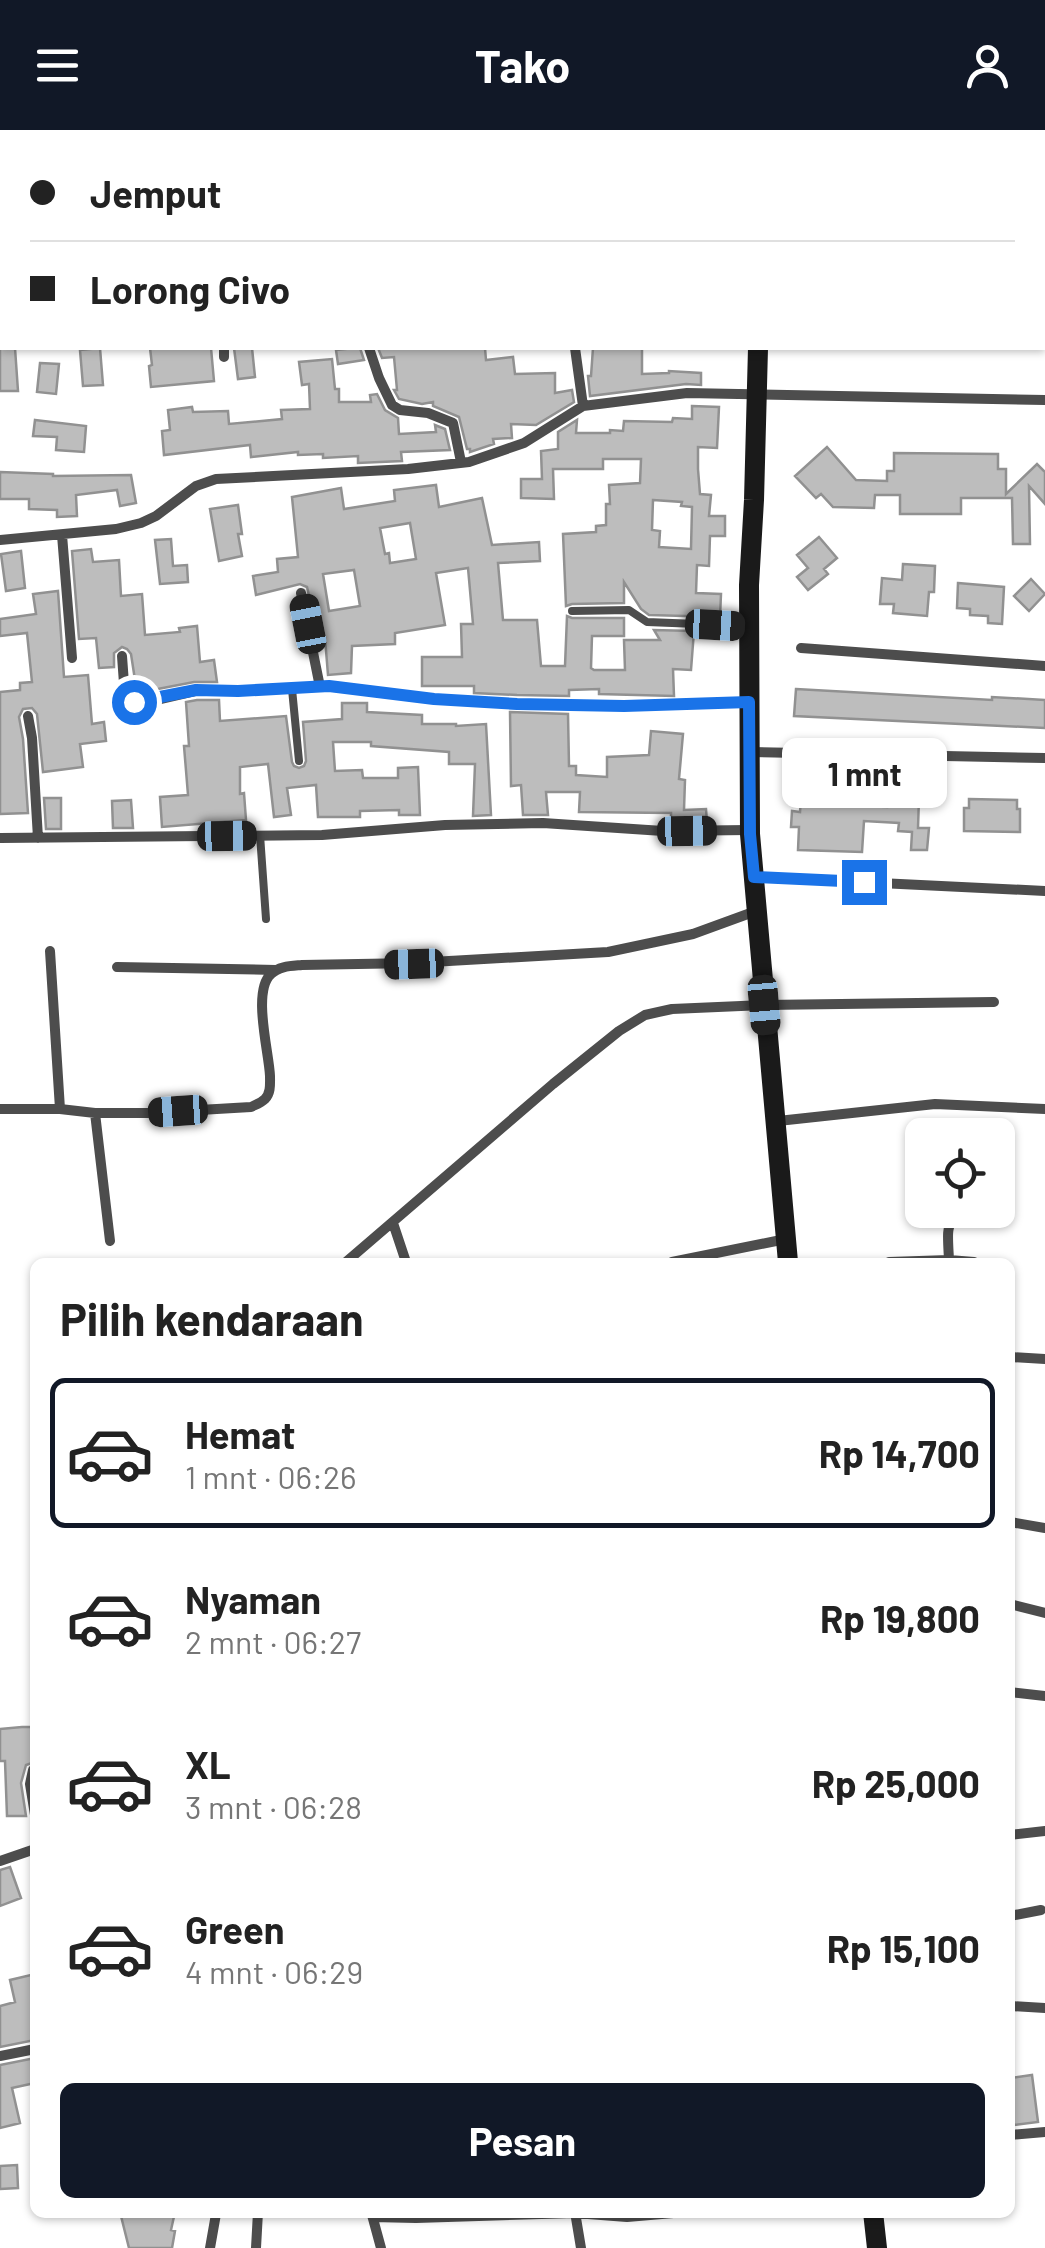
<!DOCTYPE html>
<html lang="id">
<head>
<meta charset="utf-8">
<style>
	body { margin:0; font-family:Barlow,sans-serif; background:#f6f6f6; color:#222; height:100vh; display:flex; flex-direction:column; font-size:38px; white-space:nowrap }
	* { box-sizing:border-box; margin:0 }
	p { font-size:32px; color:#767676 }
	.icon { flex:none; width:55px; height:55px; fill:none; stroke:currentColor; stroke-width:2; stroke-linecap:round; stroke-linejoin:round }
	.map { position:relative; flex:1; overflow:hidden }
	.drawer { position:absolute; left:30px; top:1128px; width:985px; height:960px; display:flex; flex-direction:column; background:#fff; border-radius:15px; box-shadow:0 2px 8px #0004 }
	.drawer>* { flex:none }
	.top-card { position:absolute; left:0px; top:0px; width:1045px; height:220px; box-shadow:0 2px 8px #0004; display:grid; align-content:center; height:220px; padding:0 30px; background:#fff }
	.fabs { position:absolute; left:905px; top:988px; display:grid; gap:20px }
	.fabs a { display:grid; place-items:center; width:110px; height:110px; border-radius:15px; background:#fff; box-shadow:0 2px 8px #0004; font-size:50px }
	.end { position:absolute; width:45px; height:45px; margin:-22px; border:12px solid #1a73e8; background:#fff; box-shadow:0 0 0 5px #fff }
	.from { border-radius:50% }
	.bubble { position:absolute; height:70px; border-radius:15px; background:#fff; box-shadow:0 2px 8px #0004; font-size:32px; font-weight:700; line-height:70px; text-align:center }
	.car { position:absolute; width:30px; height:60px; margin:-30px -15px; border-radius:12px; box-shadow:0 0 8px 2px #0007; background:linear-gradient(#222 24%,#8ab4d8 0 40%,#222 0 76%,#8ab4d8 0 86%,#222 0) }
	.top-card b { display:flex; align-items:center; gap:35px; height:95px; font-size:38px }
	.top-card b+b { border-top:2px solid #e0e0e0 }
	.top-card i { width:25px; height:25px; background:#222 }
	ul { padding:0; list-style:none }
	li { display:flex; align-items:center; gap:30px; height:150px; margin:0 20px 15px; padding:0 10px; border:5px solid transparent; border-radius:15px }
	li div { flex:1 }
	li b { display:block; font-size:38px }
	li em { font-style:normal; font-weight:700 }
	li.active { border-color:#111827 }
	li>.icon { width:90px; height:90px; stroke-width:1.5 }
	h2 { padding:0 30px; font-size:45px; line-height:120px }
	.action { display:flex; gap:20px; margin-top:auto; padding:20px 30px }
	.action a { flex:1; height:115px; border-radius:15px; background:#111827; color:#fff; font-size:40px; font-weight:700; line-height:115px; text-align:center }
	header { display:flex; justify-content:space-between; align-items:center; height:130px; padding:0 30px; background:#111827; color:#fff; font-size:45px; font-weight:700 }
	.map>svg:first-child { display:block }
</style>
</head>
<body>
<header><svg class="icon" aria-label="menu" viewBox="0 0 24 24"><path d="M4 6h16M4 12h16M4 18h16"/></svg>Tako<svg class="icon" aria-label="person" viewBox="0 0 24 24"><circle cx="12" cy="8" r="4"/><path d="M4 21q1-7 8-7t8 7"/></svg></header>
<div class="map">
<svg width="1045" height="2118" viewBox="0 0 1045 2118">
	<rect width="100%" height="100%" fill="#fff"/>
	<path fill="#bdbdbd" stroke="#919191" stroke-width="2.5" fill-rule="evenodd" d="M0 218H15L18 261H0Z
		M100 218 103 255 83 256 80 220Z
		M150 218H211L214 251 151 257 149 236 152 235Z
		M234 218H252L255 247 238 249Z
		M354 218H360L364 230 338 234 336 220Z
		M378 218H485L486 230 513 227 515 244 555 243V263L572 260 574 272 536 295 511 294 512 308 493 309 494 314 470 322V319H467L459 287 433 276V272L422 274 399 269 394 260H397L394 227 382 228Z
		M593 218H642V244L669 243V241L701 243V255L686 254 590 266 588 246H591Z
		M332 229 335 259H339V272H371L370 265 377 264 385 280 398 288 399 304 436 302 435 295 445 299 450 320 401 322 402 331 358 333V326L323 328V324L298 325V322L251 327 250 315 164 325 162 301 170 300 168 280 192 277 193 282 228 281 229 294 282 289 281 280 310 279 309 254 302 255 299 232Z
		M40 233 59 234 56 264 37 262Z
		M692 276 719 277 717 318 698 317V339L700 364 711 365 709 386H725V406H710L709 436 697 435 696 463 721 464 720 487 649 485 641 479 624 452V473L572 474 566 476 563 404 596 402V396L606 395V374H610L609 355 640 353 641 329H603V339H553L554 369 521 368V349H542L541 321 558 319V302L577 290 576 303H610V300L623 301 624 291 672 292 673 288 692 289ZM653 370 682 372 681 376 692 377 691 419 659 417 660 401 652 400Z
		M35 290 86 296 84 322 56 320 57 307 33 306Z
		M827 317 856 350 887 351V341H894V323L998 324V339H1006V364L1037 334 1045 342V374L1029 356 1030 414H1013L1012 368H961V384H900V365H875L874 378 833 377 821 364 816 368 795 346Z
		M0 342 53 344V346L131 345 136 373 120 376 117 360 76 365 77 386 57 387V380L29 379V369H0Z
		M436 355 439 377 482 368 492 415 539 412 540 431 498 433 503 490H537L541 536H565L567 486 572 488H624V506H592L591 538 594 540H625L624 510H660L654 500 694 501 691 540 673 539 674 566 599 564V559L569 560V566L517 565 474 563V556H422V527H462L461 494H473L468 438 436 443 445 495 395 503V514L352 516 351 543 328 545 325 508 319 509 307 457 300 454 256 465 253 446 278 442 277 429 298 427 292 367 341 358 344 379 395 371 394 360ZM410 393 416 429 390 433 389 423 385 424 380 398ZM354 440 360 476 329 481 323 444Z
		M238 375 242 404H238L242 426 219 431 210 379Z
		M819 407 837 428 824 439 828 444 808 460 797 447 808 438 797 425Z
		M171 409 173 436 187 435 188 452 160 454 155 410Z
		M91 419 93 432 119 430 121 466 142 464 145 505 180 502 179 498 197 496 200 532 214 530 217 552H194L137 563 131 524 127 519 122 517 114 523V537L99 538 96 508 79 509 72 421Z
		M21 421 25 458 6 461 1 424Z
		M903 434 935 436 934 462H929L927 486 893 483 894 474H880L882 448 902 450Z
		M1031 449 1045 464 1029 481 1014 466Z
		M958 453 1004 457 1002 494 988 493V486L970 485V479L957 478Z
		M58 461 64 547 88 545 92 594 104 592 106 611 80 614 83 637 43 642 37 584 32 578 23 579 19 587 23 609 28 683 0 684V562L20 560V553L32 552 27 503 0 506V489L36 484 33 464Z
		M796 559 992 570V567L1045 570V598L794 586Z
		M197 570H219L220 591 286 586 292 632 294 636 299 638 304 636 306 631 303 592 342 589V573H367V582L422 585V594H456V596L486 594 491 685 473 686 475 634H449V622L371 616V612H333L335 641 362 640 363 648H398V638L418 637 420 685H399V680L360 681V687H318L316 655 287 658 291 685 274 687 268 634 240 637V664L244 663 246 690 162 697 160 667 188 665 184 616H189L186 572Z
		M510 582 568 584 569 636H576V645L607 647V627L649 625 651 601 683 604 679 649 685 650 684 680 706 679 707 692H671V683L579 682 580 662H546L548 685H523L521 655 511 656Z
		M887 666 919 668 918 698H929L927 720H911L912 702 898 701 899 693 864 691 862 722 798 720 799 697H791L792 681 800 682 801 668 835 670V675L887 677Z
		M44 668H61V699H46Z
		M969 669 1017 670V679H1020V702L964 701V678H969Z
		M131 670 133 698H113L112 671Z
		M22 1597H35V1632L26 1635 21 1653 26 1686H7L5 1631H0V1599Z
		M10 1737 21 1768 0 1776V1740Z
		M35 1844V1910L0 1917V1876L15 1872 10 1850Z
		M35 1928V1953L12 1958 20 1993 0 1998V1935Z
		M1032 1945 1038 1992 1013 1995 1010 1948Z
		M17 2035 18 2058 0 2059V2036Z
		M120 2082H175L171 2100 175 2101 172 2118H129Z"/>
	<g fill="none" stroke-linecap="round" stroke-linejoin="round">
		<path stroke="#4d4d4d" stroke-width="8" d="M572 481 629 480 647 492 748 496
			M292 559 299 631
			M260 705 266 789"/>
		<path stroke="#4d4d4d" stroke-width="10" d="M68 0V2
			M215 0V2
			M423 0V2
			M521 0 522 2
			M224 218V227
			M369 218 379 248 392 275 400 280 428 283 453 293 461 332
			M575 218 583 276
			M62 405 72 528
			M0 410 116 399 141 393 156 386 196 356 216 349 408 339 469 332 524 313 583 276 687 263 1045 270
			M301 463 320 557
			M801 518 1045 536
			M122 526 125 567 129 572 157 570 196 561H238L329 556 434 569 517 574 625 576 749 572
			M28 586 32 608 38 708
			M749 622 1045 628
			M0 708 322 705 445 695 543 693 663 701 749 700
			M755 747 1045 761
			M50 821 60 979
			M117 837 276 840
			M0 979H60L95 983H148L251 977C255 975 261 973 265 969 271 963 270 954 270 946 269 922 252 861 271 844 279 836 291 836 302 835L414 833 608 822 693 804 756 781
			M95 983 110 1111
			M778 991 935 974 1045 979
			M393 1093 406 1132
			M949 1130C947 1090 944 1087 985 1081
			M346 1132 553 954 619 901 645 885 672 879 764 875 994 872
			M672 1132 786 1109
			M889 1132 949 1130 974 1132
			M1010 1227 1045 1229
			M1010 1392 1045 1398
			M1010 1474 1045 1483
			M1010 1562 1045 1566
			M33 1640 30 1654 35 1685
			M1010 1705 1045 1701
			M0 1731 35 1719
			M1010 1786 1041 1780
			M1010 1876 1045 1878
			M0 1926 35 1919
			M1010 2005 1045 2002
			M575 2082 581 2118
			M372 2085 381 2118
			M373 2087 416 2088 575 2083 627 2087 685 2082
			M210 2118 216 2084
			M256 2118 258 2082"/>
		<path stroke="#1a1a1a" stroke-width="20" d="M754 0V2
			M758 218 754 370 749 455 750 704 788 1132
			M873 2082 877 2118"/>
	</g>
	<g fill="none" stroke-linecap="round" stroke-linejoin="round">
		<path stroke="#1a73e8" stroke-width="12" d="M134 572 196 560 238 561 329 556 434 569 517 574 624 576 749 572 750 704 754 747 864 752"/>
	</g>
</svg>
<div class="fabs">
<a><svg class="icon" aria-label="locate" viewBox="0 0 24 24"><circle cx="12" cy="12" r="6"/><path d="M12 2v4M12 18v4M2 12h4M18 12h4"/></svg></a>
</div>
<i class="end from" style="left:134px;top:572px"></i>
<i class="end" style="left:864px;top:752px"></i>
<div class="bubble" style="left:782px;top:608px;width:165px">1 mnt</div>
<i class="car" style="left:308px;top:494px;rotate:349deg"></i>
<i class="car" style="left:715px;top:495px;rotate:93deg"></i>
<i class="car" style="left:687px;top:701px;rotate:89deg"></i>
<i class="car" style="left:227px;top:706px;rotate:89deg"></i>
<i class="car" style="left:414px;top:834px;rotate:268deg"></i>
<i class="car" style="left:764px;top:875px;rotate:175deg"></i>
<i class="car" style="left:178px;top:981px;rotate:266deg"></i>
<div class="top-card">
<b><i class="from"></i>Jemput</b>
<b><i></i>Lorong Civo</b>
</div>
<section class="drawer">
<h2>Pilih kendaraan</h2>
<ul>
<li class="active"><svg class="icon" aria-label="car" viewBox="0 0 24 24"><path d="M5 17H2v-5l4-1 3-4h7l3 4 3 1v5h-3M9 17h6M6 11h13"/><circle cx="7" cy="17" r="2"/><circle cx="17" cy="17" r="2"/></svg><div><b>Hemat</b><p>1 mnt · 06:26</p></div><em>Rp 14,700</em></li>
<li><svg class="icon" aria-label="car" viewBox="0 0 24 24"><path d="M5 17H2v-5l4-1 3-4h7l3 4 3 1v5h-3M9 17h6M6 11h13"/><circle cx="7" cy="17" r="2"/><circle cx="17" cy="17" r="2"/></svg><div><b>Nyaman</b><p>2 mnt · 06:27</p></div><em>Rp 19,800</em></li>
<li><svg class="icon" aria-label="car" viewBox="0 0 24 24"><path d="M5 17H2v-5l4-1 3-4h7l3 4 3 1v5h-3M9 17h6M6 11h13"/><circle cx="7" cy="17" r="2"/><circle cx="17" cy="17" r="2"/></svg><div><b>XL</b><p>3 mnt · 06:28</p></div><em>Rp 25,000</em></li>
<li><svg class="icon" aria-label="car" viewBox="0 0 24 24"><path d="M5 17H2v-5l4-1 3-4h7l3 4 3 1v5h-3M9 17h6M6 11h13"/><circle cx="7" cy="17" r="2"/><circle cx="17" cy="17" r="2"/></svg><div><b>Green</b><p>4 mnt · 06:29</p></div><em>Rp 15,100</em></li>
</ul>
<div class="action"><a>Pesan</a></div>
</section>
</div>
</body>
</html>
